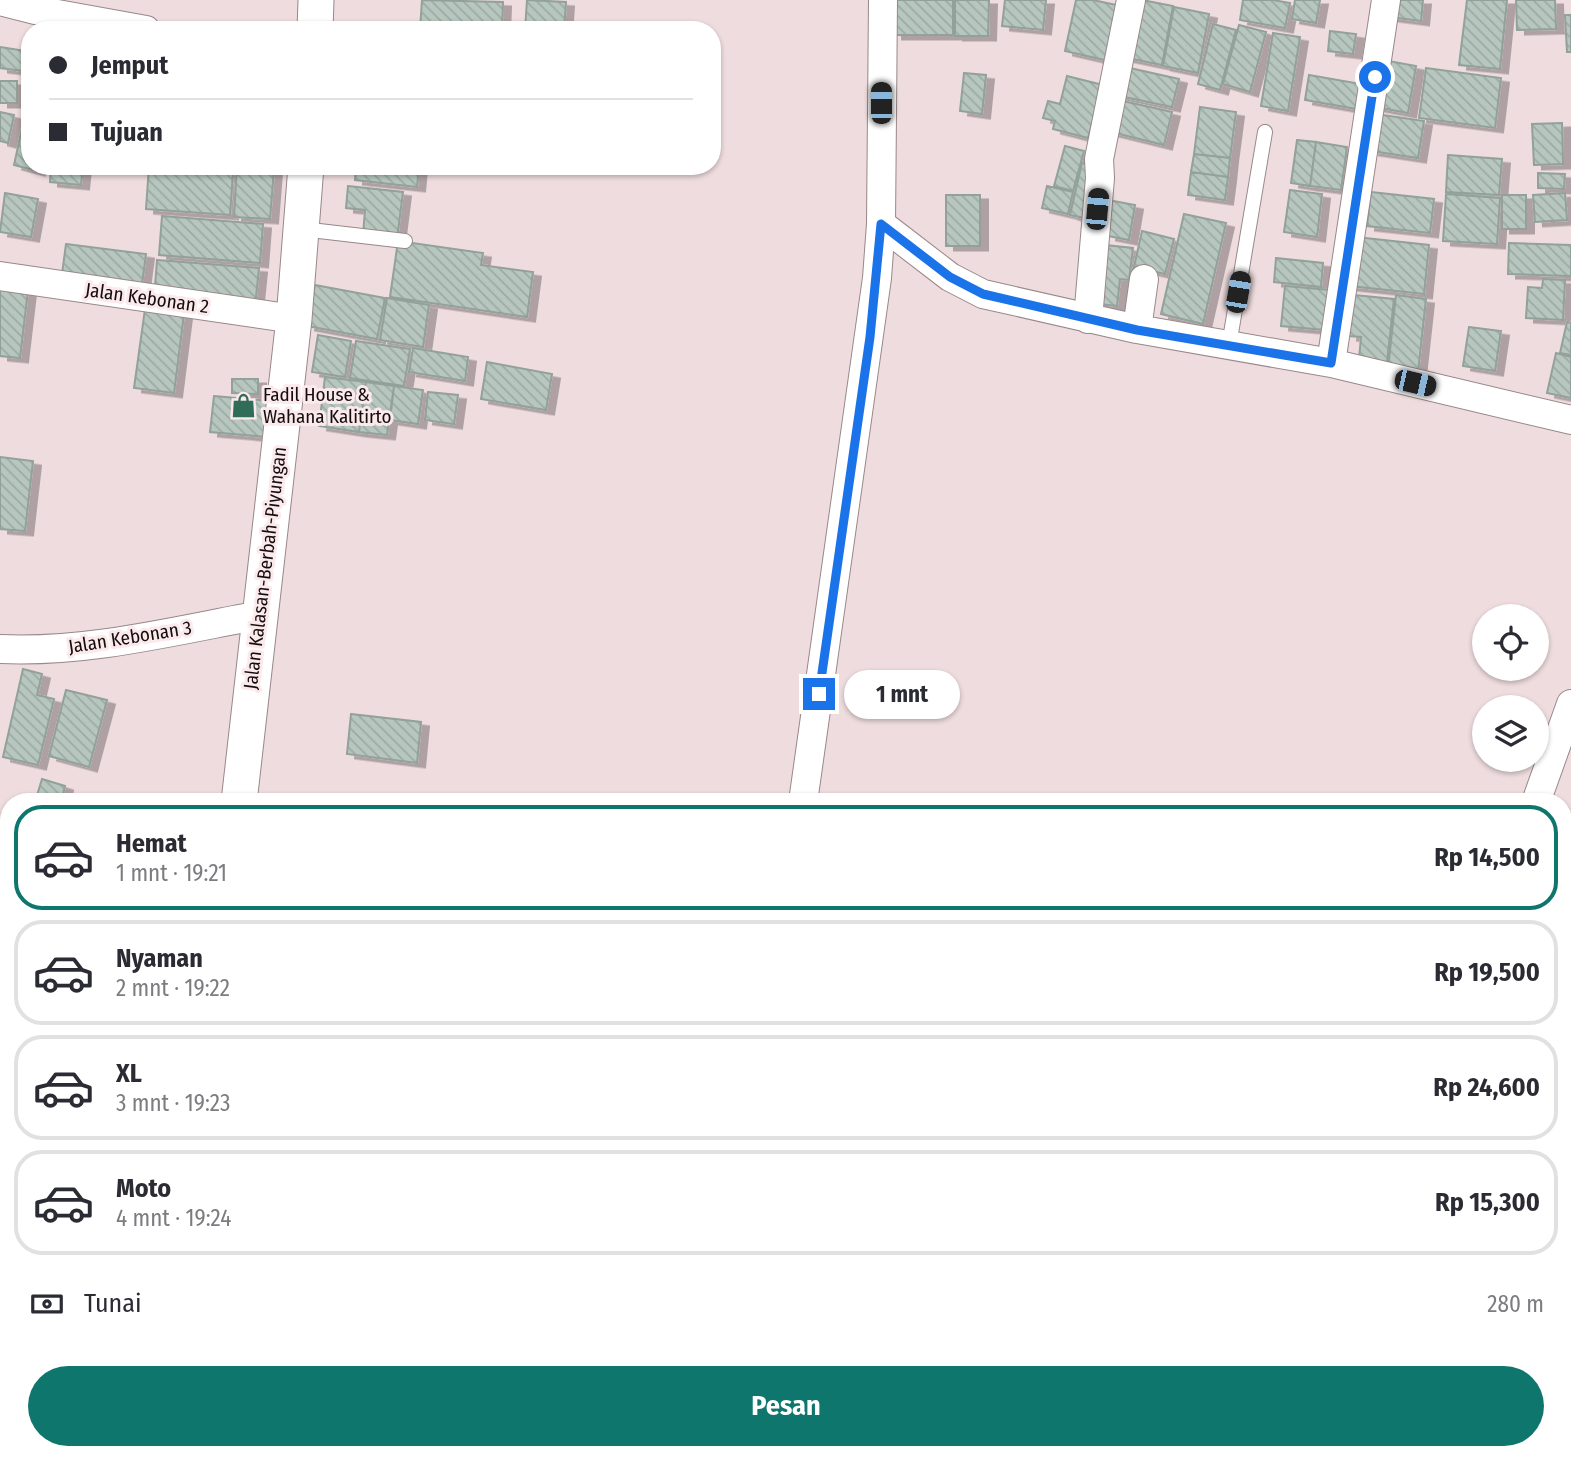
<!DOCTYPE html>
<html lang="id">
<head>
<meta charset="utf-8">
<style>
	body { margin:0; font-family:"Fira Sans Condensed",sans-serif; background:#f7f7f7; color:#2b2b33; height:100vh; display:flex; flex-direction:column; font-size:26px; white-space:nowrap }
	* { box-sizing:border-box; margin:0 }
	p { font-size:23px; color:#7c7c81 }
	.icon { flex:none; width:38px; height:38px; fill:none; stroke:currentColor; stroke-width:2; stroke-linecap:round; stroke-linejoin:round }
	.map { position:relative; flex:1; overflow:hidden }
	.sheet { position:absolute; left:0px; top:793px; width:1572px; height:667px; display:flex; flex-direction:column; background:#fff; border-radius:28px 28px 0 0; box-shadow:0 2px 5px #0004 }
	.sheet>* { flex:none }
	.banner { position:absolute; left:21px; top:21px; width:700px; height:154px; border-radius:28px; box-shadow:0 2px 5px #0004; display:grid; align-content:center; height:154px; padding:0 28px; background:#fff }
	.controls { position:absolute; left:1472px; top:604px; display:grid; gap:14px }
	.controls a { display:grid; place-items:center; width:77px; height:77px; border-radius:50%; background:#fff; box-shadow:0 2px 5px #0004; font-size:35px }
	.end { position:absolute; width:32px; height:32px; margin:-16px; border:9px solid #1a73e8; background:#fff; box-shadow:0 0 0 4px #fff }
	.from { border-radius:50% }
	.bubble { position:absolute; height:49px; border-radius:24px; background:#fff; box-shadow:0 2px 5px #0004; font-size:23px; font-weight:700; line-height:49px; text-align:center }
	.car { position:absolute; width:21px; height:42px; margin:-21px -10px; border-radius:9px; box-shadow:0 0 5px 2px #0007; background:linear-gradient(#222 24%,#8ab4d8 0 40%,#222 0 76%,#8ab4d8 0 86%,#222 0) }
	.banner b { display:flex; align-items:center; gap:24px; height:66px; font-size:26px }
	.banner b+b { border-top:2px solid #e1e1e2 }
	.banner i { width:18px; height:18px; background:#2b2b33 }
	ul { padding:12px 0 0; list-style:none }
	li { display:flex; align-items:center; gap:21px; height:105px; margin:0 14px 10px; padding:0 14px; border:4px solid #e1e1e2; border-radius:28px }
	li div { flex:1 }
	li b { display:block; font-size:26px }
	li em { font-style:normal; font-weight:700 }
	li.selected { border-color:#0f766e }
	li>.icon { width:63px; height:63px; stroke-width:1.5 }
	.pay { display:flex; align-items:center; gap:18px; height:77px; padding:0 28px; font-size:26px }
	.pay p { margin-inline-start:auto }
	.action { display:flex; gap:14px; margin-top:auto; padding:14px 28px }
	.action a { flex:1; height:80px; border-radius:42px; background:#0f766e; color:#fff; font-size:28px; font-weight:700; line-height:80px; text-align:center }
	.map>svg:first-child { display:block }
</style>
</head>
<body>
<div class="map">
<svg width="1571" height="1459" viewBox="0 0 1571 1459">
	<defs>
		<pattern id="building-back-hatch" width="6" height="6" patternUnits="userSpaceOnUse" patternTransform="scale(1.75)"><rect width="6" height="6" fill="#b7c7c0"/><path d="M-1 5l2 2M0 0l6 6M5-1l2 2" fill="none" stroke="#9caaa4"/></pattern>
		<filter id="shadow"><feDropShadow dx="8" dy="4.5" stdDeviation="0" flood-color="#0004"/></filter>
	</defs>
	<rect width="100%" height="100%" fill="#eedcde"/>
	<path fill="url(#building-back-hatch)" stroke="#92a19a" stroke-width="2" filter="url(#shadow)" d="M422 0 503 2 502 30H420Z
		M527 0 566 2 564 30H525Z
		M894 0H953V35H894Z
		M955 0H989L988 36H955Z
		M1005 0H1046L1043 30 1002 26Z
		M1076 0H1093L1121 6 1109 61 1065 51Z
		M1142 0 1173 6 1162 65 1123 57Z
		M1243 0H1273L1290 3 1285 28 1240 20Z
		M1295 0H1320L1316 23 1292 19Z
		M1392 0H1423L1421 21 1390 17Z
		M1467 0H1507L1500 69 1459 65Z
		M1516 0H1555L1556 29 1517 30Z
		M1174 7 1209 14 1198 73 1163 66Z
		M1565 15H1571V52H1567Z
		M1213 24 1236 30 1220 90 1198 84Z
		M1239 25 1266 32 1250 92 1223 84Z
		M1330 31 1356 34 1353 54 1328 51Z
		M1273 33 1300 37 1288 111 1261 106Z
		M0 47 26 51 23 71 0 68Z
		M1383 60 1416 66 1408 113 1376 107Z
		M1121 66 1179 79 1172 107 1115 95Z
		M1426 68 1501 78 1495 128 1419 118Z
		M964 73 986 75 982 114 960 111Z
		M1309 75 1361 84 1357 109 1305 100Z
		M1067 76 1103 85 1088 138 1053 129 1055 121 1043 118 1048 101 1060 104Z
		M0 81H17V103H0Z
		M1114 99 1172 112 1164 145 1107 131Z
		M1200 107 1236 112 1230 158 1194 154Z
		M0 112 14 115 8 143 0 141Z
		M1376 114 1424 121 1418 158 1371 151Z
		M1562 123 1563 164 1534 165 1532 124Z
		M22 128 30 130V166H38L37 171 14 165Z
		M1297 140 1316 142 1310 186 1291 183Z
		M1316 142 1347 147 1341 190 1310 186Z
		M1065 146 1084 151 1073 191 1054 186Z
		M1194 154 1230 158 1228 177 1191 172Z
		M1448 155 1502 159 1499 195 1446 192Z
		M1082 163 1097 167 1094 220 1070 215Z
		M51 166H83L81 185 50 182Z
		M149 166 233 172 230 215 146 209Z
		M237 166 274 169 270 219 234 217Z
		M356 166H419L417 187 355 180Z
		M1191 172 1228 177 1225 200 1188 195Z
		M1538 173 1565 174 1564 189 1538 188Z
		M348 186 403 192 397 239 363 235 365 210 346 208Z
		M1047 186 1073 192 1068 214 1042 208Z
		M1290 190 1322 194 1317 237 1284 232Z
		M1371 192 1434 199 1430 233 1367 226Z
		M5 193 38 199 31 237 0 232Z
		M1565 193 1567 220 1535 222 1533 195Z
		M1446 194 1500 198 1497 244 1443 241Z
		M946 195H980V246H946Z
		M1502 195H1526V229H1502Z
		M1103 199 1135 205 1129 240 1108 236 1110 225 1098 223Z
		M1184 214 1226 223 1203 324 1161 314Z
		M162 216 263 224 260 263 159 255Z
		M1142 231 1174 239 1165 274 1134 267Z
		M1356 237 1429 245 1424 294 1350 286Z
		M398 241 483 253 481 265 533 272 527 317 390 297Z
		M1509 243 1571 245V276L1508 274Z
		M66 244 146 254 142 284 62 274Z
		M1096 244 1133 248 1129 280 1120 279 1117 306 1090 303Z
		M1276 258 1323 263 1321 287 1274 282Z
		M157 260 259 268 255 307 154 299Z
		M1543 279 1565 280 1563 320 1526 318 1528 287 1542 288Z
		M315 285 385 298 377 339 307 326Z
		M1285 286 1330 290 1325 330 1281 326Z
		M0 287 28 290 20 358 0 356Z
		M1354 295 1394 299 1387 362 1359 359 1361 337 1349 336Z
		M1396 295 1426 299 1418 372 1388 369Z
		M387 298 429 305 423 347 380 340Z
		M145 309 184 314 174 393 134 388Z
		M1567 322 1571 323V355L1560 353Z
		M1469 327 1501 331 1495 371 1463 366Z
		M318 335 351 341 345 377 312 372Z
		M356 341 410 349 404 386 350 378Z
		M413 348 468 357 465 381 409 372Z
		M1556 353 1571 357V398L1547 393Z
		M487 362 552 374 546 410 481 399Z
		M325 377 366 382 359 432 319 426Z
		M232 379H258V394L232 393Z
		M366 382 394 386 387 435 359 432Z
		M394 386 423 390 418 424 390 420Z
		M428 392 458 395 454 424 425 420Z
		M214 396 269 401 266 437 210 432Z
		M0 457 33 461 25 531 0 529Z
		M23 669 42 674 37 695 54 699 38 765 3 757Z
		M66 690 107 700 89 767 49 756Z
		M351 714 421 722 417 763 347 754Z
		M42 779 65 786 61 802H35Z
		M78 796 98 802H77Z
		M1571 1052V1079L1564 1077Z
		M0 1082 9 1083V1115L0 1113Z
		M1565 1086 1571 1088V1109L1563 1106Z
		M0 1132 9 1134V1191L0 1189Z
		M1563 1168 1571 1170V1205L1563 1203Z
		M1563 1237 1571 1238V1286L1563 1285Z
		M1564 1346 1571 1347V1378H1563Z
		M1563 1389 1571 1390V1419L1563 1418Z
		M1563 1418 1571 1419V1459H1546L1547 1451H1563Z
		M1430 1451H1467L1466 1459H1430Z
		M1503 1451H1532L1530 1459H1501Z"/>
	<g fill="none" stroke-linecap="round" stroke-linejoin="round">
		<defs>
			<path id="service" d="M302 229 405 241
				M1229 345 1265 132"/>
			<path id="minor" d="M0 1 35 10 146 30
				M881 224 950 277 983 294 1137 329 1331 363 1571 420
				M0 276 294 319
				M1088 319 1100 178 1099 159 1131 0
				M1137 329 1144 279
				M1331 363 1386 0
				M0 649C87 653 174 631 260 615
				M803 802 877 278 881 224 883 0
				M1536 802 1571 704
				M1563 1141 1571 1143
				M1563 1331 1571 1333
				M1383 1451 1406 1459
				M716 1459 717 1451
				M1304 1459 1307 1451"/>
			<path id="tertiary" d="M315 30 316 0
				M239 802 294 319 306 166
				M165 1459 166 1451"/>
		</defs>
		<use href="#service" stroke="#98888a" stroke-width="16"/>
		<use href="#minor" stroke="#98888a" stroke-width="30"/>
		<use href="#tertiary" stroke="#98888a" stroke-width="37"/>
		<use href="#service" stroke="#fff" stroke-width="14"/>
		<use href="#minor" stroke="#fff" stroke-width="28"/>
		<use href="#tertiary" stroke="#fff" stroke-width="35"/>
	</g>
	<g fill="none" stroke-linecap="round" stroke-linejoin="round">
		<path stroke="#1a73e8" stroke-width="9" d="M819 694 870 337 881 224 950 277 983 294 1137 330 1331 363 1375 77"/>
	</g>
	<defs>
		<symbol id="shop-bare" viewBox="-9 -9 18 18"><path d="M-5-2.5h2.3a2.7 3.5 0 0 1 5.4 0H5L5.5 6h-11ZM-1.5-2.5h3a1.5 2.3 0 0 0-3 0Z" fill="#306d58" stroke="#fbe9eb" stroke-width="2.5" paint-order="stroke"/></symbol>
	</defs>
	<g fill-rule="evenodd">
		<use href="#shop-bare" x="226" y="388" width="35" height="35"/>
	</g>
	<g text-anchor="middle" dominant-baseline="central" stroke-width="6" stroke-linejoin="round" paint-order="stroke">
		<g font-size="19" fill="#130d0e" stroke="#fbe9eb">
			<text transform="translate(147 298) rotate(8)">Jalan Kebonan 2</text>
			<text transform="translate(265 568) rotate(-83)">Jalan Kalasan-Berbah-Piyungan</text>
			<text transform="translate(130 637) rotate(-9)">Jalan Kebonan 3</text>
		</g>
		<g font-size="19" fill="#130d0e" stroke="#fbe9eb" text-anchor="start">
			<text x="263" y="394">Fadil House &amp;<tspan x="263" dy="22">Wahana Kalitirto</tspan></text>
		</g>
	</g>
</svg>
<div class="controls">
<a><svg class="icon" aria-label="locate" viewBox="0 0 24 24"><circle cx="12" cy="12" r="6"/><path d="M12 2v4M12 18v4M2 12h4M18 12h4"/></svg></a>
<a><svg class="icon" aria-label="layers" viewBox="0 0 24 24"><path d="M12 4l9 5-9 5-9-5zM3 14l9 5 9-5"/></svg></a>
</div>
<i class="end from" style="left:1375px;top:77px"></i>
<i class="end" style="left:819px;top:694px"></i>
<div class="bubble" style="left:844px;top:670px;width:116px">1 mnt</div>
<i class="car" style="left:881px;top:103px;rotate:0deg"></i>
<i class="car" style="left:1097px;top:209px;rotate:5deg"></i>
<i class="car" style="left:1238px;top:292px;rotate:10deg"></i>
<i class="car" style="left:1415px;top:383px;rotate:103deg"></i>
<div class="banner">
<b><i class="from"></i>Jemput</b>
<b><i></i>Tujuan</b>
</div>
<section class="sheet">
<ul>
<li class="selected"><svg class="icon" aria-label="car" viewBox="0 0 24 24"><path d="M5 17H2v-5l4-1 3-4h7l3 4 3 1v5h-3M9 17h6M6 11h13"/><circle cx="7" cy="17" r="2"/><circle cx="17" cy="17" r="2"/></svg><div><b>Hemat</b><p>1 mnt · 19:21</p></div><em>Rp 14,500</em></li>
<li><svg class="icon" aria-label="car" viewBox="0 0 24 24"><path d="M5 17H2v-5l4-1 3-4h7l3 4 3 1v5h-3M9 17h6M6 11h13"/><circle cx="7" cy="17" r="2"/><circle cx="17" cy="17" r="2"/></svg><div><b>Nyaman</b><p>2 mnt · 19:22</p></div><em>Rp 19,500</em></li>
<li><svg class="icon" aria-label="car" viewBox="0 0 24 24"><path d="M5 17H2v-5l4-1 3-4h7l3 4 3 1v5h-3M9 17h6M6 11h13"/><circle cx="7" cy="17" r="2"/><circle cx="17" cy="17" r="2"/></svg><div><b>XL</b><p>3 mnt · 19:23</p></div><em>Rp 24,600</em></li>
<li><svg class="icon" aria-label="car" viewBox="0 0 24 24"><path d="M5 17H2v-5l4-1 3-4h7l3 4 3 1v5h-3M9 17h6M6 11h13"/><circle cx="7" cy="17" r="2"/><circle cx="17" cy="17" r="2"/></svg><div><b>Moto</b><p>4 mnt · 19:24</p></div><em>Rp 15,300</em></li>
</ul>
<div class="pay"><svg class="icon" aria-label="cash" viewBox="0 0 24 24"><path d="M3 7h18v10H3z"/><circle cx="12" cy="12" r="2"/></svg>Tunai<p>280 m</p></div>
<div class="action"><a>Pesan</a></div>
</section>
</div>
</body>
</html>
